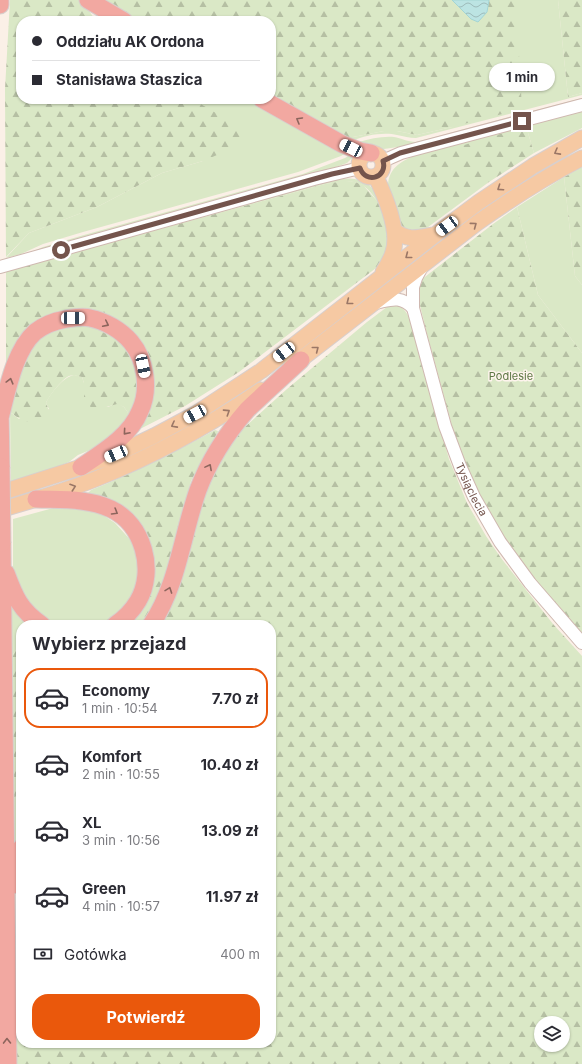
<!DOCTYPE html>
<html lang="pl">
<head>
<meta charset="utf-8">
<style>
	body { margin:0; font-family:Inter,sans-serif; background:#f2f2f3; color:#2b2b33; height:100vh; display:flex; flex-direction:column; font-size:15px; white-space:nowrap }
	* { box-sizing:border-box; margin:0 }
	p { font-size:13px; color:#7c7c81 }
	.icon { flex:none; width:22px; height:22px; fill:none; stroke:currentColor; stroke-width:2; stroke-linecap:round; stroke-linejoin:round }
	.map { position:relative; flex:1; overflow:hidden }
	.sheet { position:absolute; left:16px; top:620px; width:260px; height:428px; display:flex; flex-direction:column; background:#fff; border-radius:16px; box-shadow:0 1px 3px #0004 }
	.sheet>* { flex:none }
	.banner { position:absolute; left:16px; top:16px; width:260px; height:88px; border-radius:16px; box-shadow:0 1px 3px #0004; display:grid; align-content:center; height:88px; padding:0 16px; background:#fff }
	.buttons { position:absolute; left:534px; top:1016px; display:grid; gap:8px }
	.buttons a { display:grid; place-items:center; width:36px; height:36px; border-radius:50%; background:#fff; box-shadow:0 1px 3px #0004; font-size:20px }
	.end { position:absolute; width:18px; height:18px; margin:-9px; border:5px solid #74544c; background:#fff; box-shadow:0 0 0 2px #fff }
	.from { border-radius:50% }
	.bubble { position:absolute; height:28px; border-radius:14px; background:#fff; box-shadow:0 1px 3px #0004; font-size:13px; font-weight:700; line-height:28px; text-align:center }
	.car { position:absolute; width:12px; height:24px; margin:-12px -6px; border-radius:5px; box-shadow:0 0 3px 1px #0007; background:linear-gradient(#fff 24%,#345 0 40%,#fff 0 76%,#345 0 86%,#fff 0) }
	.banner b { display:flex; align-items:center; gap:14px; height:38px; font-size:15px }
	.banner b+b { border-top:1px solid #e1e1e2 }
	.banner i { width:10px; height:10px; background:#2b2b33 }
	ul { padding:0; list-style:none }
	li { display:flex; align-items:center; gap:12px; height:60px; margin:0 8px 6px; padding:0 8px; border:2px solid transparent; border-radius:16px }
	li div { flex:1 }
	li b { display:block; font-size:15px }
	li em { font-style:normal; font-weight:700 }
	li.on { border-color:#ea580c }
	li>.icon { width:36px; height:36px; stroke-width:1.5 }
	h2 { padding:0 16px; font-size:18px; line-height:48px }
	.pay { display:flex; align-items:center; gap:10px; height:44px; padding:0 16px; font-size:15px }
	.pay p { margin-inline-start:auto }
	.action { display:flex; gap:8px; margin-top:auto; padding:8px 16px }
	.action a { flex:1; height:46px; border-radius:16px; background:#ea580c; color:#fff; font-size:16px; font-weight:700; line-height:46px; text-align:center }
	.map>svg:first-child { display:block }
</style>
</head>
<body>
<div class="map">
<svg width="582" height="1064" viewBox="0 0 582 1064">
	<defs>
		<pattern id="forest-firs" width="22" height="20" patternUnits="userSpaceOnUse"><rect width="22" height="20" fill="#dae8c6"/><path d="M5 1l3.5 6h-7zM16 11l3.5 6h-7z" fill="#b5bfa3"/></pattern>
		<pattern id="water-waves" width="16" height="10" patternUnits="userSpaceOnUse"><rect width="16" height="10" fill="#bce4e3"/><path d="M0 5q4-4 8 0t8 0" fill="none" stroke="#9dbbba"/></pattern>
	</defs>
	<rect width="100%" height="100%" fill="#fbf0e7"/>
	<path fill="#dae8c6" d="M516 0H558L568 97 582 93V95L416 138C409 138 404 136 397 135 385 132 364 135 353 141L330 131 353 137 384 131H397L417 135 452 127Z
		M582 98V100L405 146 384 149 367 148 359 142C370 139 382 136 394 137 401 138 408 142 416 142Z
		M192 99H252L346 153 341 156 298 172 83 232 43 244 21 254 6 258 29 233 97 207 162 173 203 161 196 102Z
		M582 110V128L534 153 526 126 398 222 388 187C388 166 404 160 421 153Z
		M351 152 354 156 347 163 320 173 26 254 43 247 84 235 303 174 345 158 348 156Z
		M564 177 575 276 582 285V353L538 295 517 207Z
		M332 179C373 176 372 184 386 220 380 206 371 185 354 182 344 181 335 183 325 184L6 271Z
		M74 375 82 377 84 383V400L108 407 117 403 124 407 131 417 102 445 78 455 69 462 38 474 11 481 10 412 19 419 49 409 46 403C50 394 63 377 74 375Z
		M57 507 90 510 103 515 115 523 125 534 133 543 139 554V589L110 623 104 625H52L41 619 31 609 13 575V519Z
		M10 597 32 625H21V643L11 657Z
		M21 795V829L13 863 11 798Z"/>
	<path fill="url(#forest-firs)" fill-rule="evenodd" d="M10 0H80L83 2 96 21H21V99H192L240 127 242 138 238 146 203 161 162 173 97 207 29 233 6 257 5 89Z
		M96 0H452L471 19 487 12 489 0H516L522 109 452 127 417 135 397 131H384L353 137H344L271 99V21H131Z
		M558 0H582V93L568 97Z
		M526 126 534 153 489 182 420 233H410L401 227 398 222 393 191V183L396 175 408 165 422 158Z
		M582 167V285L575 276 564 177Z
		M345 181 355 182 363 185 378 202 386 220 391 243 384 262 239 372 185 406 140 429 134 431 141 419 139 345 66 312 6 371V271L325 184Z
		M517 207 538 295 582 353V633L535 580 515 553 493 521 478 491 465 461 453 430 427 334 418 297V291L421 280 493 224Z
		M392 305C405 305 408 315 412 325L449 459 467 503 486 536 501 558 553 624 582 656V1064H17L16 910 18 885 21 872V1043H271V625H158L210 477 235 437 246 426 287 389 367 322 387 307ZM541 1023H563V1045H541Z
		M72 323 104 329 129 350 140 382 131 417 124 407 117 404 99 409H93L84 401V383L82 377C78 376 73 374 69 376 62 379 49 396 46 403 50 412 49 413 43 421 28 424 22 421 10 412L19 365 41 335Z
		M215 430 218 431 217 434 191 481 164 580 145 625H126L151 554 91 497 88 493 91 490C134 473 175 452 215 430Z
		M21 643V795L11 798V657Z"/>
	<path fill="url(#water-waves)" stroke="#a3d5d4" d="M452 0H489L487 12 478 22 471 19Z"/>
	<g fill="none" stroke-linecap="round" stroke-linejoin="round">
		<defs>
			<g id="minor">
				<path d="M383 161 401 153 416 149 582 105"/>
				<path d="M0 267 314 179 360 168"/>
				<path id="s1" d="M422 267 416 278 413 287V308L445 426 460 466 474 497 500 542 530 583 582 643"/>
				<path d="M375 303C391 300 400 295 413 308"/>
			</g>
			<path id="major" d="M359 165a12 12 0 1 1 24 0a12 12 0 1 1-24 0Z
				M376 177C385 196 400 231 393 252 391 259 387 266 383 272
				M394 230C407 241 417 238 432 235
				M291 367 477 223C511 199 545 177 582 158
				M0 493 81 467 108 458 154 436 195 414 261 371 436 234 479 202 533 166 582 138
				M0 510C33 500 66 491 98 478 156 455 210 425 261 390"/>
			<path id="highway" d="M88 0 124 21
				M0 5V0
				M262 99 342 144 360 151 371 153
				M0 407 1 467
				M0 418C7 392 14 351 35 332 44 325 54 321 66 319 73 318 82 316 90 318 105 321 121 330 131 342 146 360 150 390 140 411 130 436 103 452 81 467
				M36 499C61 500 88 498 111 509 143 524 156 570 138 601 132 611 124 619 115 625
				M2 543 8 1064
				M6 573C15 597 20 610 42 625
				M151 625C178 585 182 535 198 490 209 461 227 433 247 410 253 404 259 399 265 393 277 382 289 371 301 360
				M13 885 21 848"/>
		</defs>
		<use href="#minor" stroke="#cfb8b0" stroke-width="14"/>
		<use href="#major" stroke="#d8cfcd" stroke-width="17"/>
		<use href="#highway" stroke="#d8cfcd" stroke-width="19"/>
		<use href="#minor" stroke="#fff" stroke-width="12"/>
		<use href="#major" stroke="#f6c9a3" stroke-width="15"/>
		<use href="#highway" stroke="#f2a8a1" stroke-width="17"/>
		<defs>
			<path id="highway-bridge" d="M1 467 2 543"/>
		</defs>
		<use href="#highway-bridge" stroke="#d8cfcd" stroke-width="19" stroke-linecap="butt"/>
		<use href="#highway-bridge" stroke="#f2a8a1" stroke-width="17"/>
	</g>
	<defs><path id="oneway-chevron" d="M-2-3.5L2.5 0L-2 3.5" fill="none" stroke-width="1.6" stroke-linecap="round" stroke-linejoin="round"/></defs>
	<g stroke="#8d655d">
		<use href="#oneway-chevron" transform="translate(299 120) rotate(-150)"/>
		<use href="#oneway-chevron" transform="translate(106 324) rotate(26)"/>
		<use href="#oneway-chevron" transform="translate(10 381) rotate(-75)"/>
		<use href="#oneway-chevron" transform="translate(126 432) rotate(131)"/>
		<use href="#oneway-chevron" transform="translate(209 467) rotate(-62)"/>
		<use href="#oneway-chevron" transform="translate(115 512) rotate(31)"/>
		<use href="#oneway-chevron" transform="translate(169 590) rotate(-70)"/>
		<use href="#oneway-chevron" transform="translate(7 1041) rotate(-91)"/>
	</g>
	<g stroke="#9b7766">
		<use href="#oneway-chevron" transform="translate(557 152) rotate(151)"/>
		<use href="#oneway-chevron" transform="translate(500 188) rotate(146)"/>
		<use href="#oneway-chevron" transform="translate(474 225) rotate(-37)"/>
		<use href="#oneway-chevron" transform="translate(408 256) rotate(142)"/>
		<use href="#oneway-chevron" transform="translate(349 302) rotate(142)"/>
		<use href="#oneway-chevron" transform="translate(316 349) rotate(-38)"/>
		<use href="#oneway-chevron" transform="translate(227 412) rotate(-33)"/>
		<use href="#oneway-chevron" transform="translate(174 425) rotate(152)"/>
		<use href="#oneway-chevron" transform="translate(73 487) rotate(-19)"/>
	</g>
	<g fill="none" stroke-linecap="round" stroke-linejoin="round">
		<path stroke="#74544c" stroke-width="5" d="M61 250 332 174 360 168C366 185 388 177 383 161L400 153 522 121"/>
	</g>
	<g text-anchor="middle" dominant-baseline="central" stroke-width="3" stroke-linejoin="round" paint-order="stroke">
		<g font-size="11" fill="#5e7845" stroke="#fef4ed">
			<text x="511" y="376">Podlesie</text>
		</g>
		<g font-size="11" fill="#74544c" stroke="#fef4ed">
			<text stroke="none"><textPath href="#s1" startOffset="234">Tysiąclecia</textPath></text>
		</g>
	</g>
</svg>
<div class="buttons">
<a><svg class="icon" aria-label="layers" viewBox="0 0 24 24"><path d="M12 4l9 5-9 5-9-5zM3 14l9 5 9-5"/></svg></a>
</div>
<i class="end from" style="left:61px;top:250px"></i>
<i class="end" style="left:522px;top:121px"></i>
<div class="bubble" style="left:489px;top:63px;width:66px">1 min</div>
<i class="car" style="left:351px;top:148px;rotate:296deg"></i>
<i class="car" style="left:447px;top:226px;rotate:234deg"></i>
<i class="car" style="left:73px;top:318px;rotate:89deg"></i>
<i class="car" style="left:284px;top:352px;rotate:232deg"></i>
<i class="car" style="left:143px;top:366px;rotate:168deg"></i>
<i class="car" style="left:195px;top:414px;rotate:242deg"></i>
<i class="car" style="left:116px;top:454px;rotate:247deg"></i>
<div class="banner">
<b><i class="from"></i>Oddziału AK Ordona</b>
<b><i></i>Stanisława Staszica</b>
</div>
<section class="sheet">
<h2>Wybierz przejazd</h2>
<ul>
<li class="on"><svg class="icon" aria-label="car" viewBox="0 0 24 24"><path d="M5 17H2v-5l4-1 3-4h7l3 4 3 1v5h-3M9 17h6M6 11h13"/><circle cx="7" cy="17" r="2"/><circle cx="17" cy="17" r="2"/></svg><div><b>Economy</b><p>1 min · 10:54</p></div><em>7.70 zł</em></li>
<li><svg class="icon" aria-label="car" viewBox="0 0 24 24"><path d="M5 17H2v-5l4-1 3-4h7l3 4 3 1v5h-3M9 17h6M6 11h13"/><circle cx="7" cy="17" r="2"/><circle cx="17" cy="17" r="2"/></svg><div><b>Komfort</b><p>2 min · 10:55</p></div><em>10.40 zł</em></li>
<li><svg class="icon" aria-label="car" viewBox="0 0 24 24"><path d="M5 17H2v-5l4-1 3-4h7l3 4 3 1v5h-3M9 17h6M6 11h13"/><circle cx="7" cy="17" r="2"/><circle cx="17" cy="17" r="2"/></svg><div><b>XL</b><p>3 min · 10:56</p></div><em>13.09 zł</em></li>
<li><svg class="icon" aria-label="car" viewBox="0 0 24 24"><path d="M5 17H2v-5l4-1 3-4h7l3 4 3 1v5h-3M9 17h6M6 11h13"/><circle cx="7" cy="17" r="2"/><circle cx="17" cy="17" r="2"/></svg><div><b>Green</b><p>4 min · 10:57</p></div><em>11.97 zł</em></li>
</ul>
<div class="pay"><svg class="icon" aria-label="cash" viewBox="0 0 24 24"><path d="M3 7h18v10H3z"/><circle cx="12" cy="12" r="2"/></svg>Gotówka<p>400 m</p></div>
<div class="action"><a>Potwierdź</a></div>
</section>
</div>
</body>
</html>
